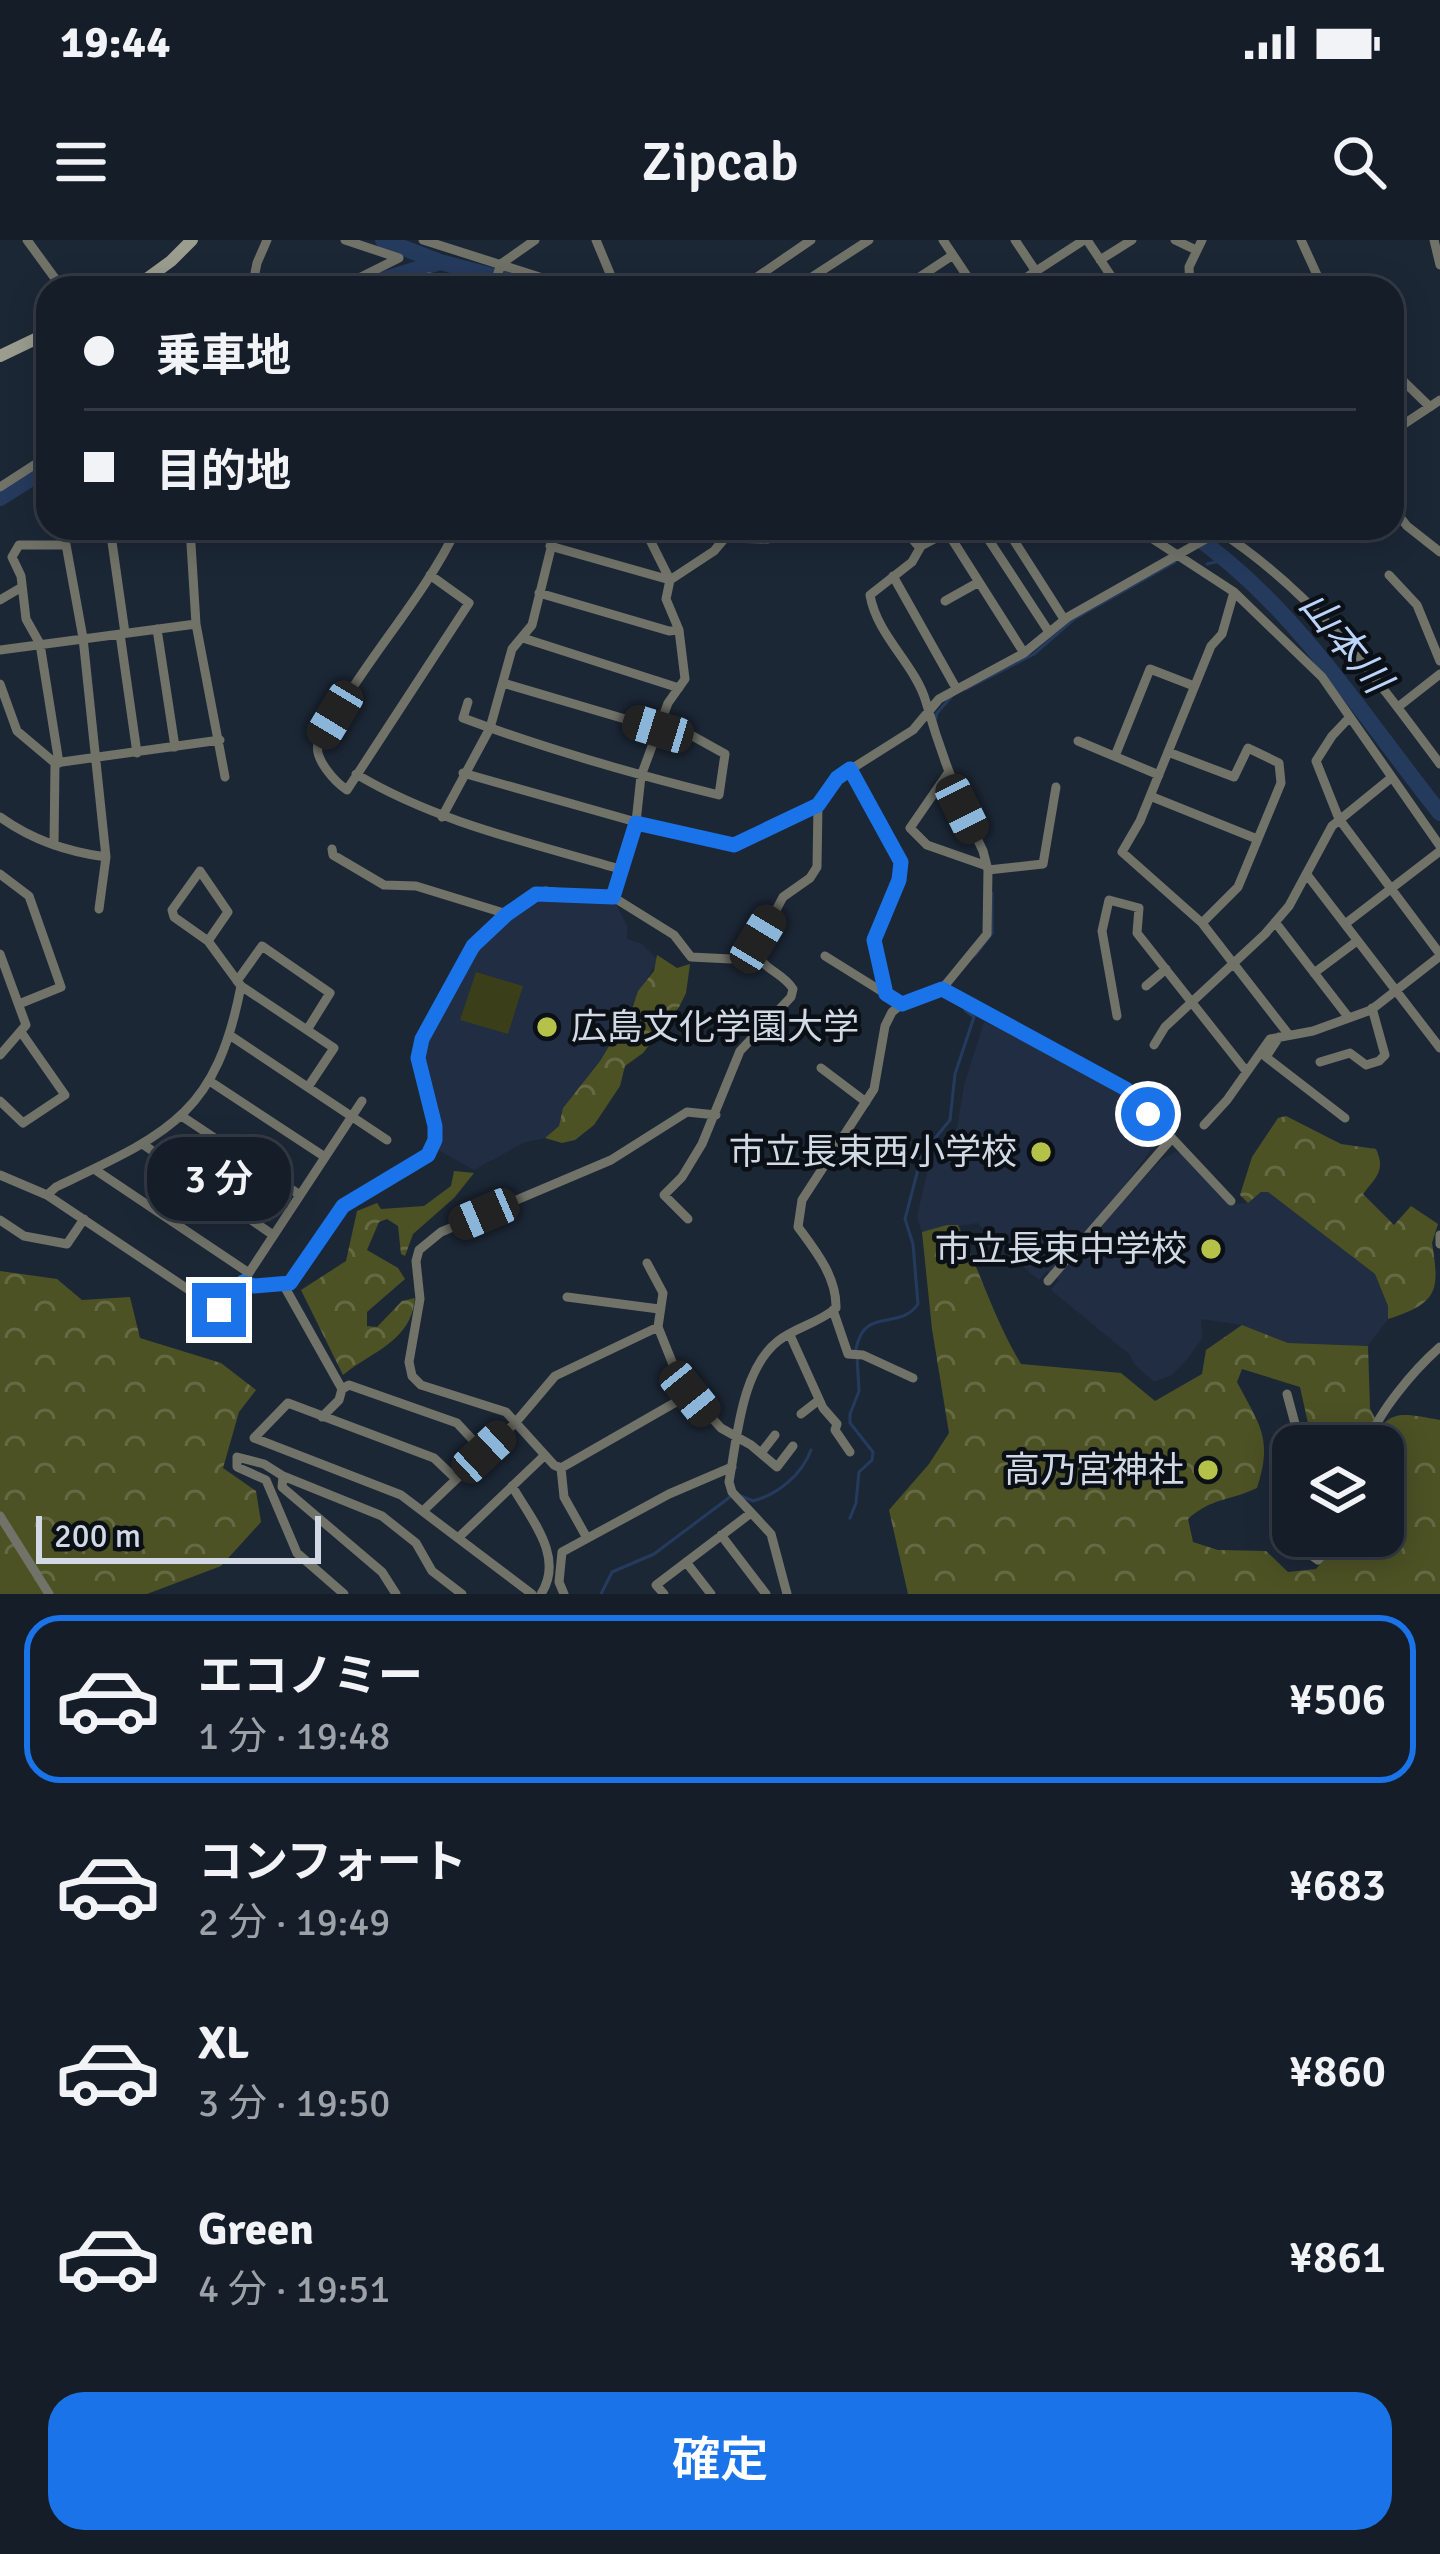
<!DOCTYPE html>
<html lang="ja">
<head>
<meta charset="utf-8">
<style>
	body { margin:0; font-family:Signika,"Noto Sans JP",sans-serif; background:#1e2630; color:#f1f3f6; height:100vh; display:flex; flex-direction:column; font-size:45px; white-space:nowrap }
	* { box-sizing:border-box; margin:0 }
	p { font-size:39px; color:#9da2a8 }
	.icon { flex:none; width:66px; height:66px; fill:none; stroke:currentColor; stroke-width:2; stroke-linecap:round; stroke-linejoin:round }
	.map { position:relative; height:1354px; overflow:hidden }
	.sheet { display:flex; flex-direction:column; background:#151d28; flex:1 }
	.sheet>* { flex:none }
	.top-card { position:absolute; left:36px; top:36px; width:1368px; height:264px; border-radius:36px; box-shadow:0 6px 30px #0003,0 0 0 3px #343b45; display:grid; align-content:center; height:264px; padding:0 48px; background:#151d28 }
	.fabs { position:absolute; left:1272px; top:1185px; display:grid; gap:24px }
	.fabs a { display:grid; place-items:center; width:132px; height:132px; border-radius:24px; background:#151d28; box-shadow:0 6px 30px #0003,0 0 0 3px #343b45; font-size:60px }
	.scale { position:absolute; left:36px; bottom:30px; width:285px; box-sizing:border-box; padding-left:12px; border:6px solid #d2d9e4; border-top:0; font-size:33px; line-height:42px; white-space:nowrap; color:#d2d9e4; -webkit-text-stroke:9px #0b0f16; paint-order:stroke }
	.end { position:absolute; width:54px; height:54px; margin:-27px; border:15px solid #1a73e8; background:#fff; box-shadow:0 0 0 6px #fff }
	.from { border-radius:50% }
	.bubble { position:absolute; height:84px; border-radius:36px; background:#151d28; box-shadow:0 6px 30px #0003,0 0 0 3px #343b45; font-size:39px; font-weight:600; line-height:84px; text-align:center }
	.car { position:absolute; width:36px; height:72px; margin:-36px -18px; border-radius:15px; box-shadow:0 0 9px 3px #0007; background:linear-gradient(#222 24%,#8ab4d8 0 40%,#222 0 76%,#8ab4d8 0 86%,#222 0) }
	.top-card b { display:flex; align-items:center; gap:42px; height:114px; font-size:45px }
	.top-card b+b { border-top:3px solid #343b45 }
	.top-card i { width:30px; height:30px; background:#f1f3f6 }
	ul { padding:21px 0 0; list-style:none }
	li { display:flex; align-items:center; gap:36px; height:168px; margin:0 24px 18px; padding:0 24px; border:6px solid transparent; border-radius:36px }
	li div { flex:1 }
	li b { display:block; font-size:45px }
	li em { font-style:normal; font-weight:600 }
	li.current { border-color:#1a73e8 }
	li>.icon { width:108px; height:108px; stroke-width:1.5 }
	.cta { display:flex; gap:24px; margin-top:auto; padding:24px 48px }
	.cta a { flex:1; height:138px; border-radius:36px; background:#1a73e8; color:#fff; font-size:48px; font-weight:600; line-height:138px; text-align:center }
	.status { display:flex; justify-content:space-between; align-items:center; height:84px; padding:0 60px; background:#151d28; direction:ltr }
	.status svg { height:33px; fill:currentColor }
	header { display:flex; justify-content:space-between; align-items:center; height:156px; padding:0 48px; background:#151d28; font-size:54px; font-weight:600 }
	.map>svg:first-child { display:block }
</style>
</head>
<body>
<div class="status"><b>19:44</b><svg viewBox="0 0 49 12"><path d="M0 12V9h3v3zM5 12V6h3v6zM10 12V3h3v9zM15 12V0h3v12zM26 1h20v11H26zM47 4h2v5h-2z"/></svg></div>
<header><svg class="icon" aria-label="menu" viewBox="0 0 24 24"><path d="M4 6h16M4 12h16M4 18h16"/></svg>Zipcab<svg class="icon" aria-label="search" viewBox="0 0 24 24"><circle cx="10" cy="10" r="6"/><path d="M15 15l6 6"/></svg></header>
<div class="map">
<svg width="1440" height="1354" viewBox="0 0 1440 1354">
	<defs>
		<pattern id="forest-crowns" width="20" height="18" patternUnits="userSpaceOnUse" patternTransform="scale(3)"><rect width="20" height="18" fill="#4c5224"/><path d="M2 6a3 3 0 1 1 6 0M12 15a3 3 0 1 1 6 0" fill="none" stroke="#656a44"/></pattern>
	</defs>
	<rect width="100%" height="100%" fill="#1c2736"/>
	<path fill="#202d43" d="M545 658 615 662 627 686V699L642 704 658 720 600 820 563 868 559 886 545 898 523 903 474 930 438 910 442 892 425 824 426 804 478 712 511 680Z
		M984 782 1034 803 1124 851 1159 892 1153 907 1112 963 1051 1034 1047 1031 1039 1040 989 998 978 983 922 992 917 976 931 916 957 888 964 845Z
		M1175 912 1182 913 1231 964 1248 963 1262 952H1268L1375 1034 1388 1066V1079L1368 1106 1288 1103 1242 1085 1201 1079 1202 1098 1190 1116 1172 1135 1154 1142 1135 1125 1130 1115 1051 1050 1059 1040 1056 1037 1101 984 1162 919Z"/>
	<path fill="#3a3f19" d="M476 732 523 746 508 794 460 780Z"/>
	<path fill="url(#forest-crowns)" d="M657 715 677 728 690 724 686 753 679 767 643 813 625 826 620 846 594 885 575 900 562 903 545 898 559 886 563 868 600 821 633 766 638 751 654 731Z
		M1286 876 1341 904 1376 909C1386 931 1376 937 1363 954L1394 985 1411 966 1438 984 1432 1003C1440 1051 1438 1063 1388 1079V1066L1375 1034 1268 952H1261L1248 963 1240 955 1252 917 1278 878Z
		M454 931 474 933 454 958 413 994 405 1016 401 1014 398 986 387 979 379 982 367 1010 398 1028 405 1039 367 1072V1086L377 1087 402 1061 415 1058C411 1102 372 1111 343 1135L301 1050 346 1021 357 971 377 963 381 969 424 966 451 946Z
		M947 985H958C980 1032 995 1081 1021 1124L1121 1133 1155 1161 1202 1134 1206 1110 1242 1085 1288 1103 1368 1106 1370 1169 1375 1178 1363 1206H1313L1300 1147 1242 1129 1237 1142C1260 1186 1273 1198 1257 1248 1229 1261 1211 1258 1188 1279L1193 1302 1218 1310 1266 1311 1288 1332 1316 1329 1343 1296H1383V1206H1371C1387 1166 1403 1174 1440 1180V1354H908L889 1270 929 1224 949 1193 932 1089 922 992Z
		M0 1031 57 1039 82 1060 130 1057 140 1098 221 1123 256 1150 239 1172 223 1228 256 1251 261 1282 221 1326 147 1354H0Z"/>
	<g fill="none" stroke-linecap="round" stroke-linejoin="round">
		<path stroke="#253b5e" stroke-width="3" d="M1207 324 1224 320
			M966 449 1034 414 1074 379 1175 322
			M935 482 937 473 952 456
			M975 715 992 693V653
			M856 1109C865 1065 899 1092 918 1064L913 1004 905 979 922 914 950 880 955 834 974 777 965 770
			M741 1256 753 1261C779 1254 802 1234 811 1210
			M850 1278 856 1263 859 1232 872 1220 873 1212 850 1183V1174L859 1151 857 1117
			M601 1354 612 1332 654 1314 730 1257"/>
		<path stroke="#253b5e" stroke-width="16" d="M383 0 440 22 538 48
			M357 48 440 22
			M0 258 48 228
			M1183 288C1291 359 1361 474 1440 573"/>
		<path stroke="#717369" stroke-width="9" d="M27 0 62 48
			M423 0 574 48
			M596 0 616 48
			M943 0 975 48
			M1015 0 1047 48
			M1087 0 1119 48
			M1175 0 1196 10
			M1301 0 1323 48
			M1434 0 1440 25
			M1100 20 1132 0
			M252 48 257 23 267 0
			M339 48 399 18 345 0
			M381 48 429 37 481 48
			M493 48 501 24 535 0
			M741 48 811 0
			M795 48 869 0
			M903 48 953 15
			M1010 48 1084 0
			M1190 48 1189 27 1202 0
			M1392 130 1430 167
			M1392 192 1440 160
			M0 247 48 216
			M1392 267 1407 286 1440 312
			M63 288 83 398 106 617 99 669
			M110 288 125 393
			M190 288 196 384 225 537
			M981 288 1049 392
			M1006 288 1064 379
			M1136 288 1234 352 1322 437 1440 606
			M1219 291C1314 353 1373 434 1440 524
			M948 293 1024 413
			M550 306 670 340 714 311 725 298 768 299 792 288
			M919 307 955 288
			M430 335 469 363 347 550C335 542 314 519 318 504 322 490 335 475 343 463 379 404 427 351 457 288
			M1389 335 1417 365 1440 421
			M893 336 956 448
			M1234 352 1222 394 1211 406 1140 581 1122 612 1202 683 1289 795
			M539 353 669 391 679 390
			M0 360 22 347
			M945 361 979 342
			M157 389 175 507
			M120 394 137 513
			M523 398 679 448
			M0 410 196 384
			M503 443 659 489
			M0 444 17 491 55 523 54 605
			M468 462 463 478C546 509 633 534 719 555L725 514 662 479
			M1398 467 1440 434
			M1349 478 1332 496 1316 521 1339 579 1440 714
			M1078 501 1159 535
			M1168 512 1234 537 1248 508 1279 523 1281 543 1238 647 1202 683
			M1115 516 1150 429 1194 446
			M55 523 220 500
			M59 523 40 404 26 379 21 336 12 317 19 305H66
			M850 529 901 623 899 640 874 700 886 754
			M463 533 636 582 734 605 818 565 837 538 913 490 939 459 1024 413 1068 377 1225 288
			M948 533 910 588 927 605 987 626
			M356 534C438 583 532 603 623 630
			M1150 556 1257 599
			M0 577C32 600 67 612 106 617
			M442 577 490 488 512 409 532 385 556 288
			M332 609 333 615 384 645 416 646 507 674
			M988 630 1043 624 1056 547
			M0 634 29 656 61 747 19 764
			M1308 636 1440 808
			M613 657 674 695 691 717 731 719 756 708
			M1275 682 1349 778
			M1345 684 1440 611
			M0 714 26 785 0 815
			M825 716 902 764
			M1314 733 1357 701
			M237 741 262 706 330 753 307 790
			M241 746 334 808 308 847
			M1146 746 1166 729
			M942 749 1126 849 1231 961
			M1117 776 1102 691 1109 660 1139 668 1137 693 1246 831
			M231 796 387 900
			M1279 797 1266 817 1345 878
			M1154 805 1165 787 1265 694 1289 666 1332 586 1391 538
			M1320 822 1350 813 1366 825 1379 821 1385 815 1372 768
			M821 828 866 862
			M211 842 325 917
			M0 861 23 883 65 855 21 792
			M183 877 300 955
			M1204 885 1227 860 1270 799 1313 791 1371 770 1440 716
			M144 905 273 995
			M94 929 249 1033
			M0 935 47 955 219 1070 243 1042 362 861
			M47 955 56 947C167 894 216 876 241 746L208 701 174 677 172 670 200 631 228 672 208 701
			M688 979 664 955 682 937 702 904 740 811 791 757 793 749C782 731 760 730 756 708L783 657 810 638 817 627 818 565
			M0 980 24 996 67 1004 84 979
			M1440 995V1004
			M647 1023 663 1053 658 1087 674 1127 690 1154 721 1188 751 1205 777 1227 793 1206
			M1048 1041 1172 898
			M243 1042 254 1046 290 1043C313 1022 322 990 343 967 365 942 409 940 428 913 449 884 416 845 418 815 419 797 432 780 441 764 466 721 493 668 545 651L610 659 616 653 636 582 641 536 668 463 685 439 679 390 666 359 670 340 644 288
			M283 1044 342 1149 339 1160 322 1177
			M567 1057 659 1069
			M833 1070 848 1114 863 1115 913 1138
			M790 1095 823 1168 837 1184 835 1190 850 1212
			M342 1149 349 1145 457 1183 484 1212
			M690 1154 561 1228 554 1225 506 1172 421 1145 412 1136 409 1122 420 1059 416 1021 419 1010 441 992 611 920 687 872 716 875
			M1287 1154 1301 1206
			M801 1174 819 1160
			M1367 1206C1376 1174 1415 1129 1440 1107
			M761 1213 775 1195
			M561 1228 564 1257 587 1298
			M283 1236 282 1247 382 1332 396 1354
			M456 1239 434 1218 288 1163 254 1198 401 1255 532 1354
			M512 1246C531 1279 565 1317 541 1354
			M423 1271 516 1182 555 1136 658 1087
			M0 1276 49 1354
			M721 1295 766 1354
			M1305 1296 1311 1315 1318 1320 1339 1296
			M458 1298 545 1215
			M686 1322 711 1354
			M344 1354 297 1313 266 1240 237 1227V1217L264 1224 283 1236 382 1276 416 1303 432 1331 462 1354
			M564 1354 559 1342 562 1312 669 1254 732 1227
			M664 1354 656 1345 751 1273
			M787 1354 771 1294 732 1252 729 1242C737 1199 741 1130 778 1101 796 1087 819 1083 836 1068 837 1037 815 1010 798 987L802 960 874 849 885 786 892 772 902 764 942 749 987 694 988 630 983 611C959 562 941 514 926 462 915 424 877 396 870 355L912 322 920 308 903 288"/>
		<path stroke="#9b9e8f" stroke-width="12" d="M134 48 171 21 192 0
			M0 116 48 93"/>
	</g>
	<g fill="none" stroke-linecap="round" stroke-linejoin="round">
		<path stroke="#1a73e8" stroke-width="15" d="M219 1070 243 1042 254 1046 290 1043 343 966 428 915 435 900V886L418 818 422 799 473 706 507 674 536 654 613 657 636 583 734 605 818 565 837 538 850 529 901 622 899 640 874 700 886 754 902 764 942 749 1126 849 1148 874"/>
	</g>
	<g fill="#b4c24a" stroke="#0b0f16" stroke-width="4.5">
		<circle cx="547" cy="787" r="12"/>
		<circle cx="1041" cy="912" r="12"/>
		<circle cx="1211" cy="1009" r="12"/>
		<circle cx="1208" cy="1230" r="12"/>
	</g>
	<g text-anchor="middle" dominant-baseline="central" stroke-width="9" stroke-linejoin="round" paint-order="stroke">
		<g font-size="36" fill="#d2d9e4" stroke="#0b0f16" text-anchor="end">
			<text x="571" y="787" text-anchor="start">広島文化学園大学</text>
			<text x="1017" y="912">市立長束西小学校</text>
			<text x="1187" y="1009">市立長束中学校</text>
			<text x="1184" y="1230">高乃宮神社</text>
		</g>
		<g font-size="39" font-style="italic" fill="#bcd4f9" stroke="#0b0f16">
			<text transform="translate(1345 402) rotate(51)">山本川</text>
		</g>
	</g>
</svg>
<div class="fabs">
<a><svg class="icon" aria-label="layers" viewBox="0 0 24 24"><path d="M12 4l9 5-9 5-9-5zM3 14l9 5 9-5"/></svg></a>
</div>
<div class="scale">200 m</div>
<i class="end from" style="left:1148px;top:874px"></i>
<i class="end" style="left:219px;top:1070px"></i>
<div class="bubble" style="left:147px;top:897px;width:144px">3 分</div>
<i class="car" style="left:335px;top:475px;rotate:211deg"></i>
<i class="car" style="left:658px;top:489px;rotate:287deg"></i>
<i class="car" style="left:962px;top:569px;rotate:154deg"></i>
<i class="car" style="left:758px;top:699px;rotate:31deg"></i>
<i class="car" style="left:484px;top:974px;rotate:247deg"></i>
<i class="car" style="left:690px;top:1154px;rotate:141deg"></i>
<i class="car" style="left:484px;top:1212px;rotate:47deg"></i>
<div class="top-card">
<b><i class="from"></i>乗車地</b>
<b><i></i>目的地</b>
</div>
</div>
<section class="sheet">
<ul>
<li class="current"><svg class="icon" aria-label="car" viewBox="0 0 24 24"><path d="M5 17H2v-5l4-1 3-4h7l3 4 3 1v5h-3M9 17h6M6 11h13"/><circle cx="7" cy="17" r="2"/><circle cx="17" cy="17" r="2"/></svg><div><b>エコノミー</b><p>1 分 · 19:48</p></div><em>¥506</em></li>
<li><svg class="icon" aria-label="car" viewBox="0 0 24 24"><path d="M5 17H2v-5l4-1 3-4h7l3 4 3 1v5h-3M9 17h6M6 11h13"/><circle cx="7" cy="17" r="2"/><circle cx="17" cy="17" r="2"/></svg><div><b>コンフォート</b><p>2 分 · 19:49</p></div><em>¥683</em></li>
<li><svg class="icon" aria-label="car" viewBox="0 0 24 24"><path d="M5 17H2v-5l4-1 3-4h7l3 4 3 1v5h-3M9 17h6M6 11h13"/><circle cx="7" cy="17" r="2"/><circle cx="17" cy="17" r="2"/></svg><div><b>XL</b><p>3 分 · 19:50</p></div><em>¥860</em></li>
<li><svg class="icon" aria-label="car" viewBox="0 0 24 24"><path d="M5 17H2v-5l4-1 3-4h7l3 4 3 1v5h-3M9 17h6M6 11h13"/><circle cx="7" cy="17" r="2"/><circle cx="17" cy="17" r="2"/></svg><div><b>Green</b><p>4 分 · 19:51</p></div><em>¥861</em></li>
</ul>
<div class="cta"><a>確定</a></div>
</section>
</body>
</html>
